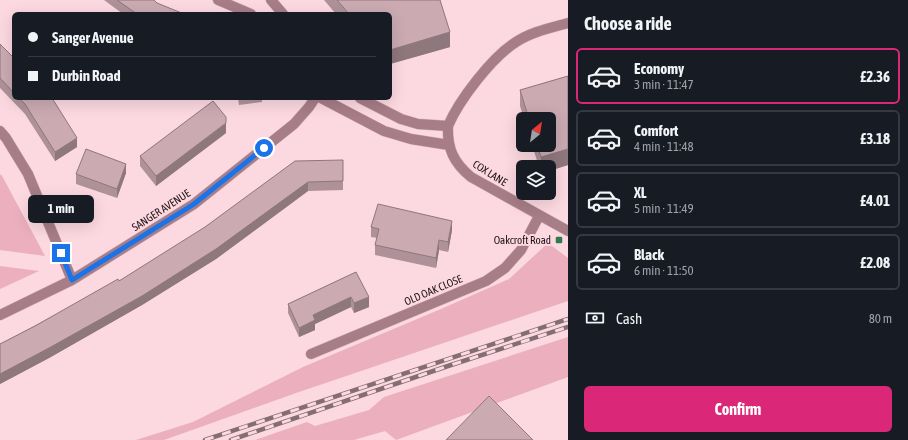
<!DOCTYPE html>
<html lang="en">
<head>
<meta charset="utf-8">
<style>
	body { margin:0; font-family:"Asap Condensed",sans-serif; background:#20242c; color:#f1f3f6; height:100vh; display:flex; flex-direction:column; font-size:15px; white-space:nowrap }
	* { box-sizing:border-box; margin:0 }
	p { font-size:13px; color:#9ea1a6 }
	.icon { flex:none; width:22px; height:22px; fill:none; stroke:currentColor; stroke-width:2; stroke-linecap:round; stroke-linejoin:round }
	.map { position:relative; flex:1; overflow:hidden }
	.details { display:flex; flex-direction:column; background:#171b24; width:340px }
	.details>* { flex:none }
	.hud { position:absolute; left:12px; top:12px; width:380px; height:88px; border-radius:6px; box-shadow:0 4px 16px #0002; display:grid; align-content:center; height:88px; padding:0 16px; background:#171b24 }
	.needle { width:26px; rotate:30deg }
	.tools { position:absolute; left:516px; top:112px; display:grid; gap:8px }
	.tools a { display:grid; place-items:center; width:40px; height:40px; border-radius:6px; background:#171b24; box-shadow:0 4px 16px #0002; font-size:20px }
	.end { position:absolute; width:18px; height:18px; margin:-9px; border:5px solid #1a73e8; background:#fff; box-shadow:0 0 0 2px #fff }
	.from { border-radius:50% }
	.bubble { position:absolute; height:28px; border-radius:6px; background:#171b24; box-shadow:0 4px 16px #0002; font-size:13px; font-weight:700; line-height:28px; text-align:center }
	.hud b { display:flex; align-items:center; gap:14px; height:38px; font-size:15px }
	.hud b+b { border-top:1px solid #363941 }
	.hud i { width:10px; height:10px; background:#f1f3f6 }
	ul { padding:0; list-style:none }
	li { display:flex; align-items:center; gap:12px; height:56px; margin:0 8px 6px; padding:0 8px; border:2px solid #363941; border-radius:6px }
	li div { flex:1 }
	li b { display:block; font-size:15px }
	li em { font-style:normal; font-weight:700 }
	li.current { border-color:#db2777 }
	li>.icon { width:36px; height:36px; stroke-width:1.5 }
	h2 { padding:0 16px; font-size:18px; line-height:48px }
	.pay { display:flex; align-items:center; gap:10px; height:44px; padding:0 16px; font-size:15px }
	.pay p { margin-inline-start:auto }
	.action { display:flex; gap:8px; margin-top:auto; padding:8px 16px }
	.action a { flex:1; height:46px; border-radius:6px; background:#db2777; color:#fff; font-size:16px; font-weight:700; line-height:46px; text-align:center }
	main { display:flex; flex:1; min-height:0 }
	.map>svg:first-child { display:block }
</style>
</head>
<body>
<main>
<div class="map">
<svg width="568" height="440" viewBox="0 0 568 440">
	<rect width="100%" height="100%" fill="#fcd8e0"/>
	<path fill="#ebafbe" d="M1 174 45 256 0 250V176Z
		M548 243 568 258V301L299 392 164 440H136L193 422 303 367 441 309 509 279Z
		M0 266 39 271 0 289Z
		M568 337V377L396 440 385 431 354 440H255L307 422 315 426 369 410 384 397Z"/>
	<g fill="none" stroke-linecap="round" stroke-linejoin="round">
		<defs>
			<path id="minor" d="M218 0 251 14
				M448 126C459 100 492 57 516 42 531 32 550 28 568 23
				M0 131 6 138 28 174 72 280
				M0 315 72 280 194 204 294 124 309 107 315 98
				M311 354 486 281 505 268 521 250 539 216"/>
			<path id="tertiary" d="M271 0 283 14
				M321 98 384 131 411 139 449 145
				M360 98 401 119 418 124 448 126C447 149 454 163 471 177L568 231"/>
		</defs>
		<use href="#minor" stroke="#d4b5bc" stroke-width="11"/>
		<use href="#tertiary" stroke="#d4b5bc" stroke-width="11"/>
		<use href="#minor" stroke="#a77d87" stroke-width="10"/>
		<use href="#tertiary" stroke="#a77d87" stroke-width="10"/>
		<defs>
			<path id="rail" d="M205 440 568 319
				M231 440 448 366 568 327"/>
		</defs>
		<use href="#rail" stroke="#846e73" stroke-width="4.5"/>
		<use href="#rail" stroke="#fcd8e0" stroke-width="3" stroke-dasharray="9" stroke-linecap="butt"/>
	</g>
	<path fill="#af9299" d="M104 0H154L157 3 184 14H123Z
		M324 0H440L450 47 390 64V14H336Z
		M0 44 14 58V98H52L77 147 55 161 25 114 0 88Z
		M568 76V165L549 171V167H539L532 145H549V119H524L520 106V90Z
		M238 98H262V102L239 105Z
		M226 133 156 186 140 166V156Z
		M343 160V190L308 191 216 259 142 305 49 358 0 384V344L119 281Z
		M126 173 117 198 76 184V174Z
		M371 227 452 230 448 252 439 250 436 268 375 255V245L377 238 371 237Z
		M356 272 369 307 354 313 351 307 315 324V330L299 337 288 313V304Z"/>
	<path fill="#8e777d" d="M450 32V47L390 64V50Z
		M226 123V133L156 186V176Z
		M77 138V147L55 161V152Z
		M568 149V165L549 171V167H541V157Z
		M126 164V173L117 198V189Z
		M308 182V191L216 259 142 305 49 358 0 384V374Z
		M452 221V230L448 252V242Z
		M439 240V250L436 268V258Z
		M351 297V307L315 324V330L299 337V328L313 315Z
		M369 297V307L354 313V303Z"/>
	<path fill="#cbaab2" stroke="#8e777d" d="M117 0H154L157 3 184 14H137Z
		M337 0H440L450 32 390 50V14H349Z
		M0 44 14 58V93L0 78Z
		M568 76V149L541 157 537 145H549V119H529L520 90Z
		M19 98H52L77 138 55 152 25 104Z
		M213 101 226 117V123L156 176 140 156Z
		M86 149 126 164 117 189 76 174Z
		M343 160V181L308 182 216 249 142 296 49 348 0 374V344L35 326 118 279 119 281 205 227 295 161Z
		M378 204 452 221 448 242 439 240 436 258 375 245 379 229 371 227Z
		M356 272 369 297 354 303 351 297 313 315 315 320 299 328 288 304Z
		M489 396 533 440H446Z"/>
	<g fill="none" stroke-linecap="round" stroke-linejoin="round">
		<path stroke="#1a73e8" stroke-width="5" d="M61 253 72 280 194 204 264 148"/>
	</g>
	<rect fill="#307b4a" stroke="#fcd8e0" stroke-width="1.5" x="555" y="236" width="8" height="8" rx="2"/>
	<g text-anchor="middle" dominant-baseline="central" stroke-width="4" stroke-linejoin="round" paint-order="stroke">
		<g font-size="11" fill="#1e1316" stroke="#fcd8e0">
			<text transform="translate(490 173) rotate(32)">COX LANE</text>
			<text transform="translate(161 210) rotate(-33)">SANGER AVENUE</text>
			<text transform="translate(433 290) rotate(-23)">OLD OAK CLOSE</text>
		</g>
		<g font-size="11" fill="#1e1316" stroke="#fcd8e0" text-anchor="end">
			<text x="551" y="240">Oakcroft Road</text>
		</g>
	</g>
</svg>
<div class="tools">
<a><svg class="needle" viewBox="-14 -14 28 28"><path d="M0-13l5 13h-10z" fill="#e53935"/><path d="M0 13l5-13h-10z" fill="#9ea1a6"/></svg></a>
<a><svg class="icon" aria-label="layers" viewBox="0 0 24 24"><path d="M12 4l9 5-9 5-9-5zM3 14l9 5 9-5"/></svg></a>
</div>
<i class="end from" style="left:264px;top:148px"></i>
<i class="end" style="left:61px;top:253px"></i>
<div class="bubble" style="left:28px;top:195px;width:66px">1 min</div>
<div class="hud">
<b><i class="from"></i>Sanger Avenue</b>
<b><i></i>Durbin Road</b>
</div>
</div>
<section class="details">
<h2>Choose a ride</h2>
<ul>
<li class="current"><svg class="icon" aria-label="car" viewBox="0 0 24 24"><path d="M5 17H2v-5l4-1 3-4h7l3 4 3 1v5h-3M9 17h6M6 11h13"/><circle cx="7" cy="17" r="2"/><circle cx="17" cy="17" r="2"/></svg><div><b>Economy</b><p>3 min · 11:47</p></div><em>£2.36</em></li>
<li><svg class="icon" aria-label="car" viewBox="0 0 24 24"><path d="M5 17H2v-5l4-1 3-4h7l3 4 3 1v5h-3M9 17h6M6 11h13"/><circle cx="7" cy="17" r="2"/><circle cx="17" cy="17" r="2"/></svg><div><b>Comfort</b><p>4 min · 11:48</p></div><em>£3.18</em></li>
<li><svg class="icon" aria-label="car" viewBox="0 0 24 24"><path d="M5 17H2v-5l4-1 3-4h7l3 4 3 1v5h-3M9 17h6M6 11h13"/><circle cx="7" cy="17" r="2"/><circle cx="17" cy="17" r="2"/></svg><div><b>XL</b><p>5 min · 11:49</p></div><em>£4.01</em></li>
<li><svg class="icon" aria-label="car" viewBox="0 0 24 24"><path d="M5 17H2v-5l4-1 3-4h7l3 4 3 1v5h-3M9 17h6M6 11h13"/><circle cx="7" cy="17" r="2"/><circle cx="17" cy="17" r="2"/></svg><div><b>Black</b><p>6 min · 11:50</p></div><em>£2.08</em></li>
</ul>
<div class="pay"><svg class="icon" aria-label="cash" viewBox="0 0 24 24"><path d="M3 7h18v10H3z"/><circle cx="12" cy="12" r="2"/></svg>Cash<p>80 m</p></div>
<div class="action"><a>Confirm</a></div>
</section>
</main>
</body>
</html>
